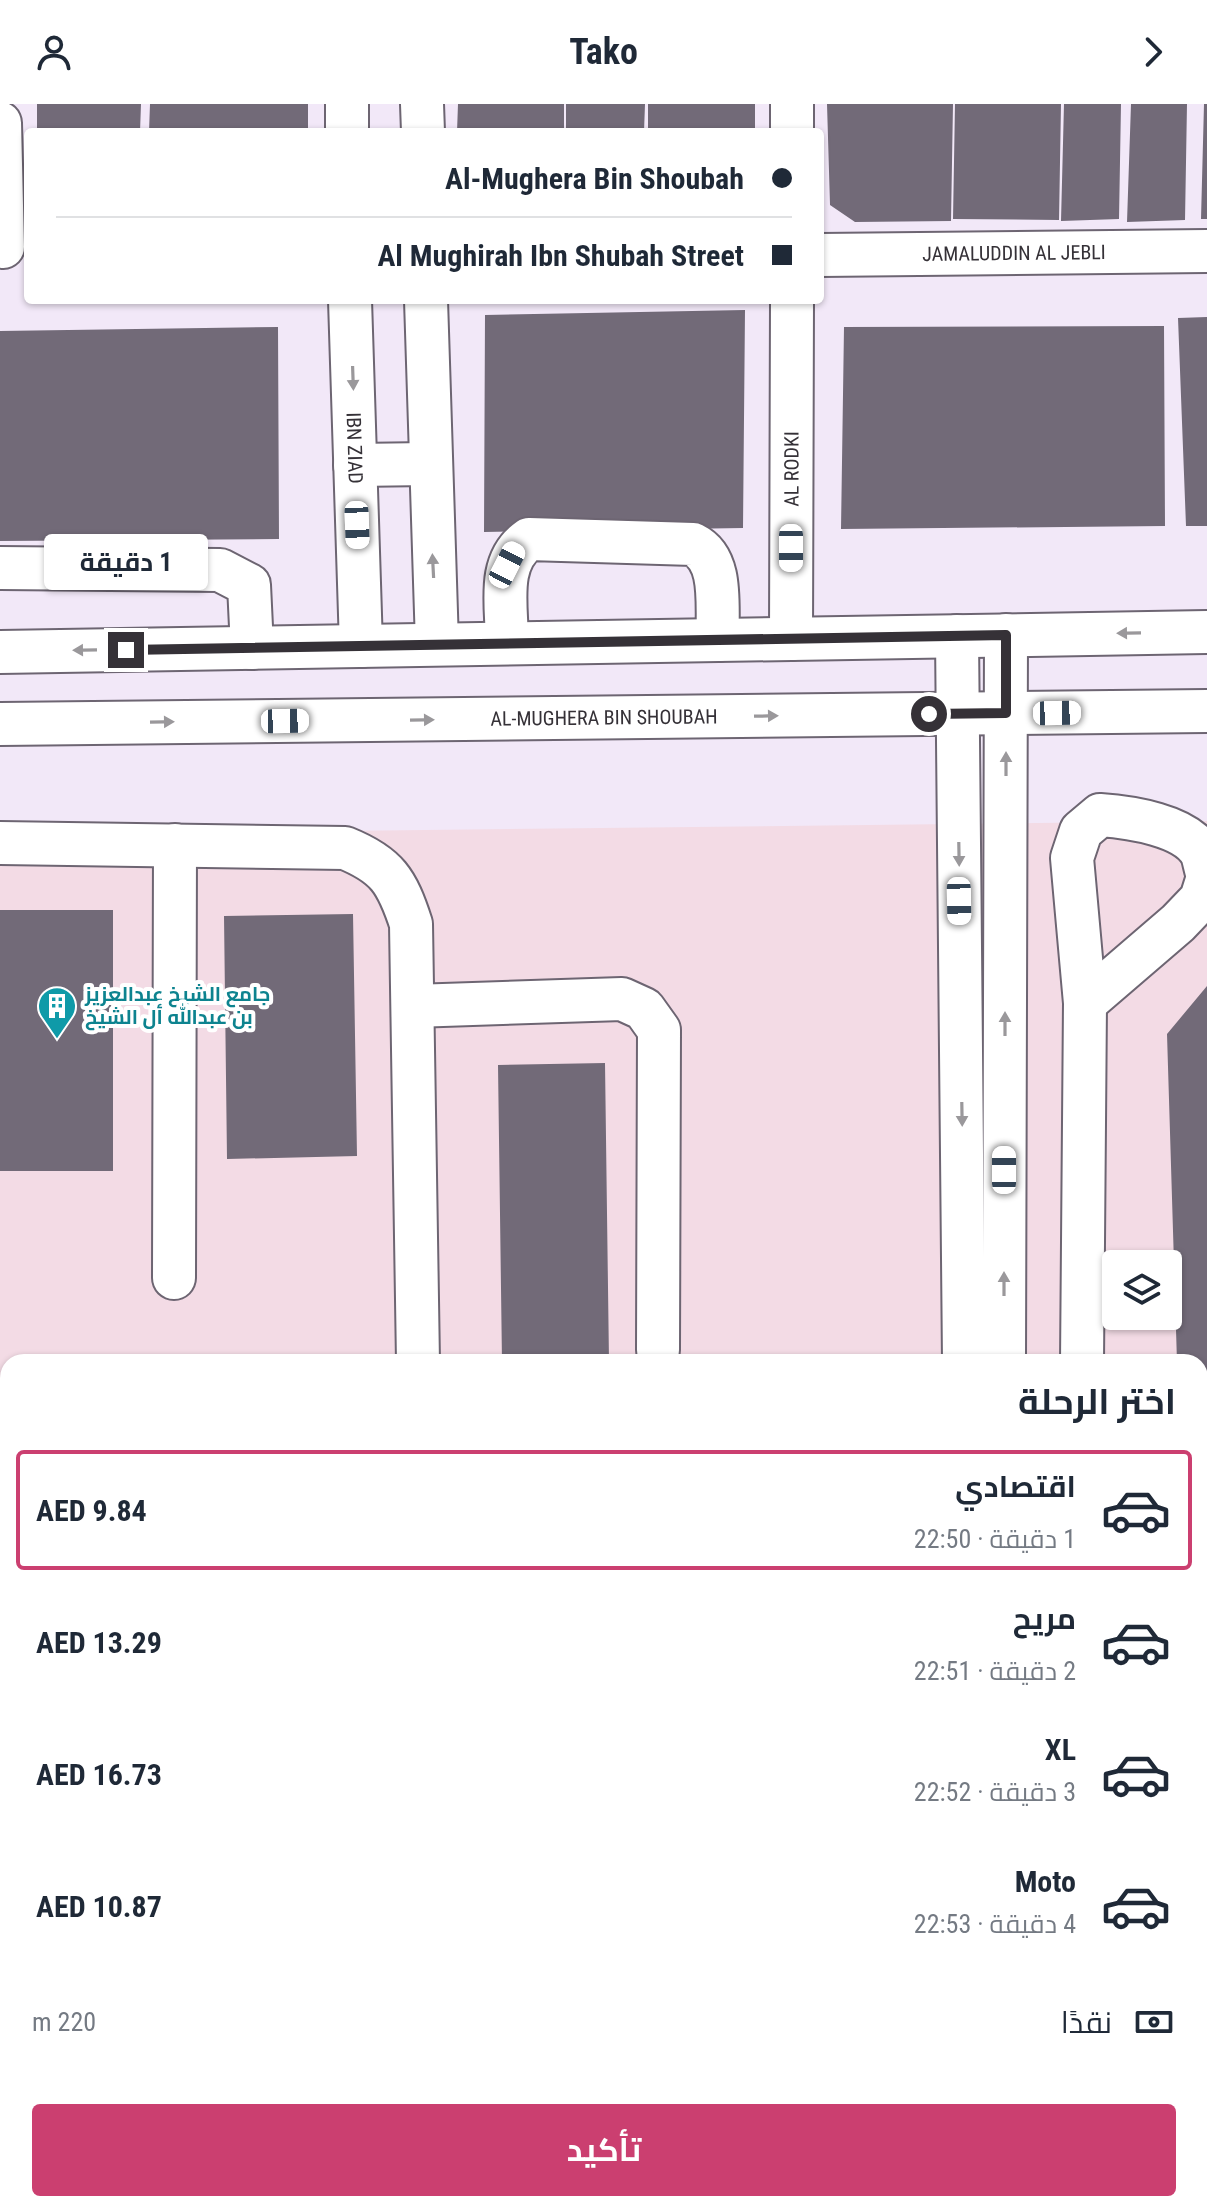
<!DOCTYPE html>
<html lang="ar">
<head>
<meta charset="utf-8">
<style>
	body { margin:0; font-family:"Roboto Condensed",Cairo,sans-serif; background:#f2f2f3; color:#1f2937; direction:rtl; height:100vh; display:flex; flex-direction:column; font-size:30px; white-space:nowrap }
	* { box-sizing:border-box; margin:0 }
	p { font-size:26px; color:#747a83 }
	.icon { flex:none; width:44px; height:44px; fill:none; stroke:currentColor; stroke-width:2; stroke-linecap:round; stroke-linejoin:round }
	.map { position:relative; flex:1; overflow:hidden; direction:ltr }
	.panel { position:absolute; left:0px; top:1250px; width:1208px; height:858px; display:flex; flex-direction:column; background:#fff; border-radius:24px 24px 0 0; box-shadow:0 2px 6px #0004; direction:rtl }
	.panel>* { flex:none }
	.guide { position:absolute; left:24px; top:24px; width:800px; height:176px; border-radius:8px; box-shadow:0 2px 6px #0004; direction:rtl; display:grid; align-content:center; height:176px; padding:0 32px; background:#fff }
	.tools { position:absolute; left:1102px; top:1146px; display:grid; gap:16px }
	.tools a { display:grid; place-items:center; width:80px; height:80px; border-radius:8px; background:#fff; box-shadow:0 2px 6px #0004; font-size:40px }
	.end { position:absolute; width:36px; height:36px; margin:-18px; border:10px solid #353137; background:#fff; box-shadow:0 0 0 4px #fff }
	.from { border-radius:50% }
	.bubble { position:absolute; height:56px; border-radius:8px; background:#fff; box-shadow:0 2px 6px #0004; font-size:26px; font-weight:700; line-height:56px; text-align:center; direction:rtl }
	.car { position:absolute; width:24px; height:48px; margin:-24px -12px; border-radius:10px; box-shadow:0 0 6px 2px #0007; background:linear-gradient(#fff 24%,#345 0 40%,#fff 0 76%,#345 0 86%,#fff 0) }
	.guide b { display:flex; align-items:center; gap:28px; height:76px; font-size:30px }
	.guide b+b { border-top:2px solid #e0e1e3 }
	.guide i { width:20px; height:20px; background:#1f2937 }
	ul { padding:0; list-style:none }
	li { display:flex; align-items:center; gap:24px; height:120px; margin:0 16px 12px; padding:0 16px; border:4px solid transparent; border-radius:8px }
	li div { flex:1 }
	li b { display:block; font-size:30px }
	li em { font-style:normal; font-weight:700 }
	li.current { border-color:#cb3f70 }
	li>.icon { width:72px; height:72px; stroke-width:1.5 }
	h2 { padding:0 32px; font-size:36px; line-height:96px }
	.pay { display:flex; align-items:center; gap:20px; height:88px; padding:0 32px; font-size:30px }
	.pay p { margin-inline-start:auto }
	.cta { display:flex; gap:16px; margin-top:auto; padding:16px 32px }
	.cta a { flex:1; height:92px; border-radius:8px; background:#cb3f70; color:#fff; font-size:32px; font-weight:700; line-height:92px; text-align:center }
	header { display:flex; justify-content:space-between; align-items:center; height:104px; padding:0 32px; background:#fff; font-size:36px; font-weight:700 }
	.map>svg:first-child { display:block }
</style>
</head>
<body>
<header><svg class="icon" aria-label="forward" viewBox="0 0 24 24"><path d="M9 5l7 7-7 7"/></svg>Tako<svg class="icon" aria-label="person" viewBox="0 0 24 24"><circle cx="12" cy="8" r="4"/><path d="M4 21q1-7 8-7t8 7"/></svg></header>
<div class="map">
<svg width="1207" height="2107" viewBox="0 0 1207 2107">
	<rect width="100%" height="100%" fill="#f2e8f8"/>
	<path fill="#f3dbe5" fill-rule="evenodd" d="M1207 717V2107H0V731ZM1116 1160H1168V1212H1116ZM8 1258H1200V2100H8Z"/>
	<path fill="#726a78" d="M37 0H141L140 28H37Z
		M150 0H308V28H149Z
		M458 0H564V28H457Z
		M566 0H645L644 28 566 26Z
		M648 0H755V28H648Z
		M827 0H953L951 117 855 118 830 101Z
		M955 0H1061L1059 116 953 115Z
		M1064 0H1121L1119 115 1061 117Z
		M1131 0H1187L1185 116 1127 118Z
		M1204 0H1207V115H1201Z
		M745 206 743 424 484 428 485 211Z
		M1207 213V422H1186L1178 214Z
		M1164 222 1165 422 841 425 844 223Z
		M278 223 279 435 0 437V227Z
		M0 806H113V1067H0Z
		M353 810 357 1052 227 1055 224 812Z
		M1207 882V1356L1200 1348V1258H1177L1167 930Z
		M605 959 609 1258H502L498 961Z
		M1207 1694V2107H1177V2100H1200V1702Z
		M526 2100H618L619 2107H527Z
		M675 2100H803V2107H675Z"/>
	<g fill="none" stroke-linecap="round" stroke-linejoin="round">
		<defs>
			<g id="minor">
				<path d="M347 0V28"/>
				<path d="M422 0 423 28"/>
				<path d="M0 19 3 143"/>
				<path d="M792 28V0"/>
				<path id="s1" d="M820 151 1207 147"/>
				<path id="s2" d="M350 196 361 542"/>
				<path d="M426 196 437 540"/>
				<path d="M355 361 428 360"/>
				<path d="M0 464 220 466 249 481 252 544"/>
				<path d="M957 532 964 1258"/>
				<path id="s3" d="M791 535 792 196"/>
				<path d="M507 539C507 502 496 458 529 435L693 440C725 456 716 504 718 536"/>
				<path d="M0 548 1207 528"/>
				<path id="s4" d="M0 620 1207 607"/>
				<path d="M0 739 345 744C387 761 397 777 411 820L418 1258"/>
				<path d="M1085 899 1178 819 1201 795 1207 776"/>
				<path d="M413 902 622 895 644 905 659 926 658 1246"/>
				<path d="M174 1174 175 741"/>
				<path d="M1004 1258 1006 531"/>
				<path d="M1082 1258 1085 899 1072 754 1081 727 1100 711C1129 713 1187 721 1202 750 1204 756 1205 763 1207 769"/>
				<path d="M1200 1471 1207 1495"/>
				<path d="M0 1509H8"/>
				<path d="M0 1565H8"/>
				<path d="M1200 1583 1207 1553"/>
				<path d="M481 2100V2107"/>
				<path d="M646 2100V2107"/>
				<path d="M897 2100V2107"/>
				<path d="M981 2100V2107"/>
				<path d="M1027 2100V2107"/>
				<path d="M1121 2100V2107"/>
			</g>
		</defs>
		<use href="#minor" stroke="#6d6572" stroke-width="46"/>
		<use href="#minor" stroke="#fff" stroke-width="42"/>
	</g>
	<defs><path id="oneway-solid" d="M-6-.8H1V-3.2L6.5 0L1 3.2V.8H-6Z" transform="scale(2)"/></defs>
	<g fill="#9a989b">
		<use href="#oneway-solid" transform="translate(353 274) rotate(88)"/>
		<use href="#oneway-solid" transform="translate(433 462) rotate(-93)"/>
		<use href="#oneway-solid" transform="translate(1129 529) rotate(179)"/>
		<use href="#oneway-solid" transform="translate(85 546) rotate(179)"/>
		<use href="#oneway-solid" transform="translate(766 612) rotate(-1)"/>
		<use href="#oneway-solid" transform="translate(422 616) rotate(-1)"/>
		<use href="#oneway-solid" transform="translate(162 618) rotate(-1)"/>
		<use href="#oneway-solid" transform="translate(1006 660) rotate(-90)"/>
		<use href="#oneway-solid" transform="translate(959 750) rotate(89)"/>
		<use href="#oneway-solid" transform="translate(1005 920) rotate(-90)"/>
		<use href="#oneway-solid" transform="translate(962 1010) rotate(89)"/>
		<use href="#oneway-solid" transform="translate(1004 1180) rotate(-90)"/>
	</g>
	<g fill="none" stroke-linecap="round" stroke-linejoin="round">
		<path stroke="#353137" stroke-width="10" d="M126 546 1006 531V609L929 610"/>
	</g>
	<defs>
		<symbol id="building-pin" viewBox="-11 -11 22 30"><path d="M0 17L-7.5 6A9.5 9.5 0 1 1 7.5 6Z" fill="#0f9aa8" stroke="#fff"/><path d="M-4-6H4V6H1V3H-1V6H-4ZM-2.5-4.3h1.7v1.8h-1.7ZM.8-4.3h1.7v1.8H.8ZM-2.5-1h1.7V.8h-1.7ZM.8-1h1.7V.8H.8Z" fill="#fff"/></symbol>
	</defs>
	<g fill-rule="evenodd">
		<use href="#building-pin" x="35" y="880" width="44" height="60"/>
	</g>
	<g text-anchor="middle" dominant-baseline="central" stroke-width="8" stroke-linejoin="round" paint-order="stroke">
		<g font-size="20" fill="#353137" stroke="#fff">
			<text stroke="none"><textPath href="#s1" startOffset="194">JAMALUDDIN AL JEBLI</textPath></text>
			<text stroke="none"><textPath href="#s2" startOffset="148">IBN ZIAD</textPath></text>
			<text stroke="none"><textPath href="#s3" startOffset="170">AL RODKI</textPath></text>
			<text stroke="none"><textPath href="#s4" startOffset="604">AL-MUGHERA BIN SHOUBAH</textPath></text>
		</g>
		<g font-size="20" font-weight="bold" fill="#0d838f" stroke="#fff" text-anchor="start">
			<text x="85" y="890">جامع الشيخ عبدالعزيز<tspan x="85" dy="23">بن عبدالله أل الشيخ</tspan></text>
		</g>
	</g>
</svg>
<div class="tools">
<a><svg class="icon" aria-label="layers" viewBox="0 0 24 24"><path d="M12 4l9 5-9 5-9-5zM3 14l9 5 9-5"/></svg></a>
</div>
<i class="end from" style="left:929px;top:610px"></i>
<i class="end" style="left:126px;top:546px"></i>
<div class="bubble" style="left:44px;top:430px;width:164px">1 دقيقة</div>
<i class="car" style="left:357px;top:421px;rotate:178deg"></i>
<i class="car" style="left:791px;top:444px;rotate:180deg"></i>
<i class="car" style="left:507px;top:461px;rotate:27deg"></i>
<i class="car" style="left:1057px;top:609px;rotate:89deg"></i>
<i class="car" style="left:285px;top:617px;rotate:89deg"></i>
<i class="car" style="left:959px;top:797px;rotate:179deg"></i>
<i class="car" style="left:1004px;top:1066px;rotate:0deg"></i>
<div class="guide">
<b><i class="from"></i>Al-Mughera Bin Shoubah</b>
<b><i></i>Al Mughirah Ibn Shubah Street</b>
</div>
<section class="panel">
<h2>اختر الرحلة</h2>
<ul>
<li class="current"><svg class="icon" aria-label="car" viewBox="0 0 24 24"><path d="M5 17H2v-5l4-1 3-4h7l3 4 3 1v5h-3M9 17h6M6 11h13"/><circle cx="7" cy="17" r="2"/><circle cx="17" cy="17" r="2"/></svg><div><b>اقتصادي</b><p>1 دقيقة · 22:50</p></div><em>AED 9.84</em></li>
<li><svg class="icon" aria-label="car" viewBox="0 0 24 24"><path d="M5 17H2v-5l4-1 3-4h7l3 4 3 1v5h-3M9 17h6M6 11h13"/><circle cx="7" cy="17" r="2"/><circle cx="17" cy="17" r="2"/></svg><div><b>مريح</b><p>2 دقيقة · 22:51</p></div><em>AED 13.29</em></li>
<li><svg class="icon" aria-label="car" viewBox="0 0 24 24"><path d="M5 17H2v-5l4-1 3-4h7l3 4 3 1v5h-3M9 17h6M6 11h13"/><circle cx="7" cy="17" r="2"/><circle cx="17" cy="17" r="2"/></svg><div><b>XL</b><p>3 دقيقة · 22:52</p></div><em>AED 16.73</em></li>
<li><svg class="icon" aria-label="car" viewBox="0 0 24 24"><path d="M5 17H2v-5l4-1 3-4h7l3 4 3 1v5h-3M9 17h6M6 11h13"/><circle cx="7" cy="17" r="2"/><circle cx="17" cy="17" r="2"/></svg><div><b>Moto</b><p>4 دقيقة · 22:53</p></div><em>AED 10.87</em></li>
</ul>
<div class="pay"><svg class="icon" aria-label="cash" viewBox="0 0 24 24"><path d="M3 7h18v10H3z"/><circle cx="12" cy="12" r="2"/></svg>نقدًا<p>220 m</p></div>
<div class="cta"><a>تأكيد</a></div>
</section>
</div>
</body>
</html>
